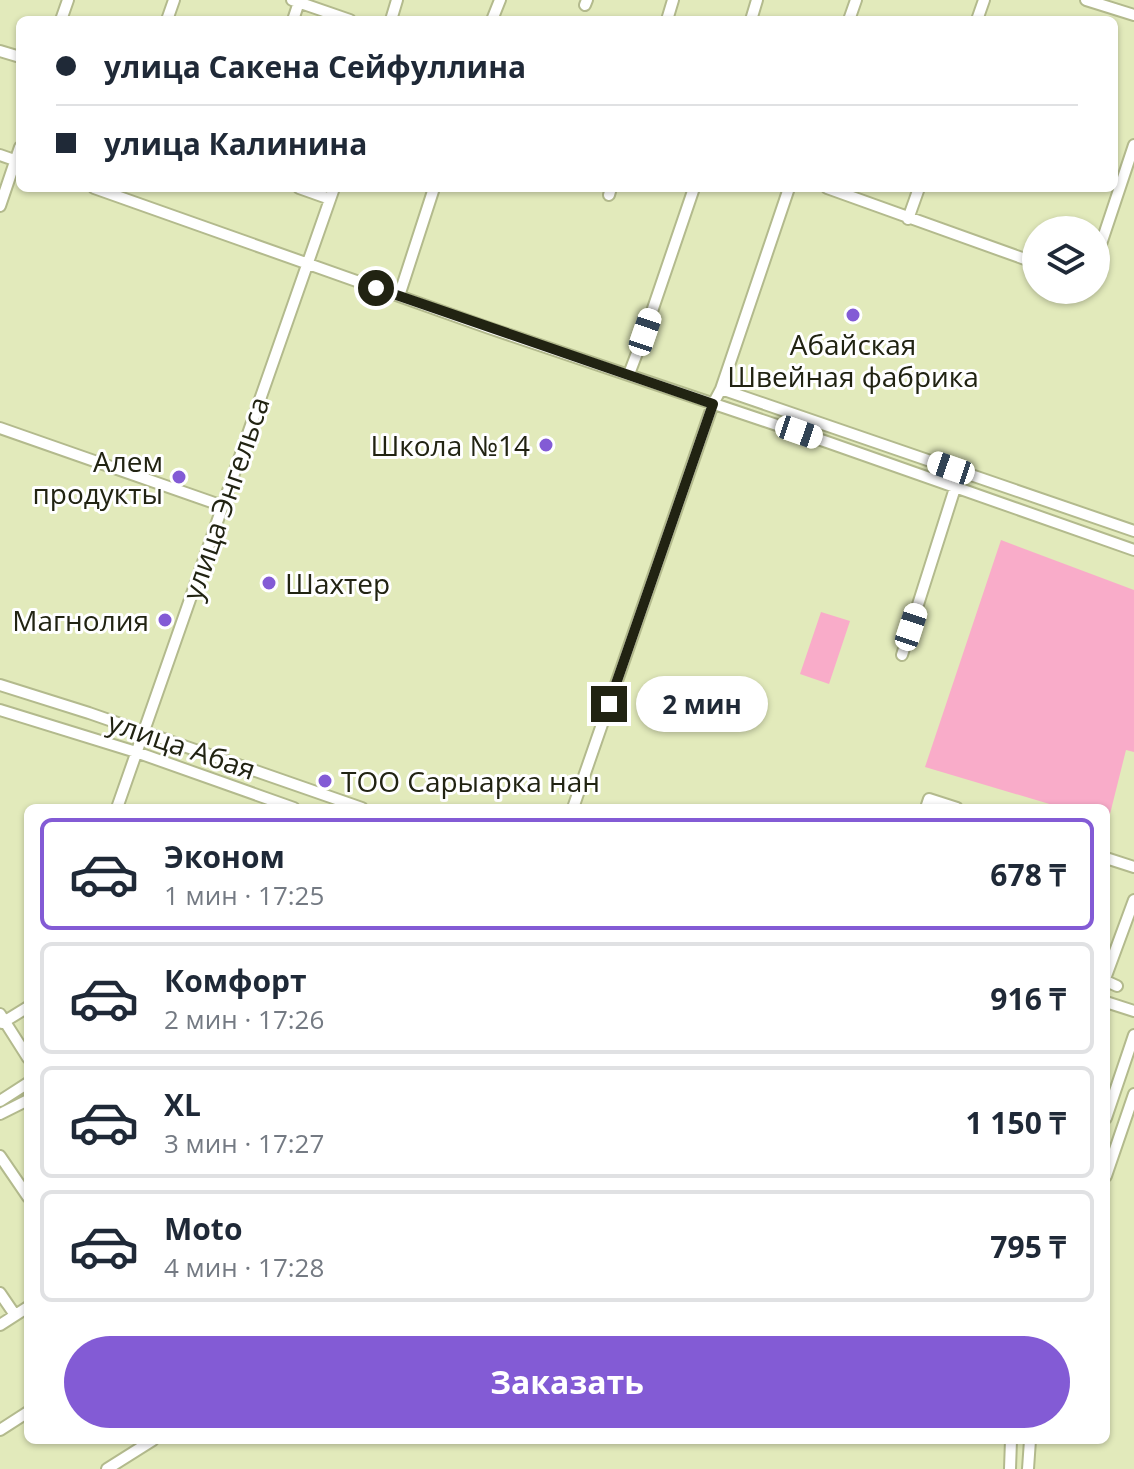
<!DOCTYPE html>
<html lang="ru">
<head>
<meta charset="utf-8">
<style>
	body { margin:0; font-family:"Open Sans",sans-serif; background:#f2f2f3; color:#1f2937; height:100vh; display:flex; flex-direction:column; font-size:30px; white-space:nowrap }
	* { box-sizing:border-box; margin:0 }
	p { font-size:26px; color:#747a83 }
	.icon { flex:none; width:44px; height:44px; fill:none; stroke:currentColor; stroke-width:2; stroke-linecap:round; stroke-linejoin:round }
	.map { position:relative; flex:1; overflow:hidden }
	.side { position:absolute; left:24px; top:804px; width:1086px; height:640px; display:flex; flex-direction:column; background:#fff; border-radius:12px; box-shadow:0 2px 6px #0004 }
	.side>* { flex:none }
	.banner { position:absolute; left:16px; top:16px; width:1102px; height:176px; border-radius:12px; box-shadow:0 2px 6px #0004; display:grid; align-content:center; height:176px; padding:0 40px; background:#fff }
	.controls { position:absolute; left:1022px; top:216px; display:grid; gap:16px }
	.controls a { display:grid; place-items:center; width:88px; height:88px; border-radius:50%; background:#fff; box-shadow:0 2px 6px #0004; font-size:40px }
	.end { position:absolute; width:36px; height:36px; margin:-18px; border:10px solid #212312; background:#fff; box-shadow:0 0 0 4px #fff }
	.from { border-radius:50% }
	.bubble { position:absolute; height:56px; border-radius:28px; background:#fff; box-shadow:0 2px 6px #0004; font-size:26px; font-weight:700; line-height:56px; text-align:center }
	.car { position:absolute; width:24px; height:48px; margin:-24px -12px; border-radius:10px; box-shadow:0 0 6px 2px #0007; background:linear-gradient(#fff 24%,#345 0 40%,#fff 0 76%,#345 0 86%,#fff 0) }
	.banner b { display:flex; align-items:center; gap:28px; height:76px; font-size:30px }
	.banner b+b { border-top:2px solid #e0e1e3 }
	.banner i { width:20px; height:20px; background:#1f2937 }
	ul { padding:14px 0 0; list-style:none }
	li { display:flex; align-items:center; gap:24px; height:112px; margin:0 16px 12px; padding:0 24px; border:4px solid #e0e1e3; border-radius:12px }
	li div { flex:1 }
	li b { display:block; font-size:30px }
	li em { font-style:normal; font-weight:700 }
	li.current { border-color:#835bd5 }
	li>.icon { width:72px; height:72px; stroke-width:1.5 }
	.primary-button { display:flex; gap:16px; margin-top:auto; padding:16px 40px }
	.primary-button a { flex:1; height:92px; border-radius:48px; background:#835bd5; color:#fff; font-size:32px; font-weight:700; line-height:92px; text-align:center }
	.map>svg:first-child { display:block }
</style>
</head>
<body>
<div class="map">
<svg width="1134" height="1469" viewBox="0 0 1134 1469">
	<rect width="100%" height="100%" fill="#e2eabb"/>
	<path fill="#f9acc9" d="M1001 540 1134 590V752L1126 750 1108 822 1106 821V808H1063L925 767Z
		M821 612 850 621 829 684 800 674Z"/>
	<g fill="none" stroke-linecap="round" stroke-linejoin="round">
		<defs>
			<path id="minor" d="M292 0 350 20
				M1086 0 1134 15
				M585 5 587 0
				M61 20 68 0
				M167 20 174 0
				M293 20 299 2
				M391 20 397 0
				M492 20 500 0
				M667 20 673 0
				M751 20 757 0
				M849 20 856 0
				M977 20 984 0
				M0 51 20 57
				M0 155 20 162
				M94 188 489 328 827 442 1134 550
				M299 188 330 199
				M827 188 1036 263
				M609 195 611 188
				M0 206 20 147
				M908 219 919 188
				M1096 259 1134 145
				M399 296 434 188
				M629 374 645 332 694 188
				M721 389 1134 531
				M0 428 223 506
				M902 655 955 488
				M0 685 89 713 362 808
				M0 710 136 752 294 808
				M117 808 334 188
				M573 808 713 404 721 389 789 188
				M926 808 929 799 957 808
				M1106 858 1134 867
				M1106 976 1134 900
				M1106 981 1117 986
				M1106 1002 1134 1011
				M0 1014 28 1058
				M2 1023 28 1007
				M0 1101 28 1083
				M0 1114 28 1100
				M1106 1118 1134 1035
				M0 1156 28 1197
				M1106 1176 1134 1094
				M0 1293 15 1315
				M0 1325 28 1307
				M0 1430 28 1412
				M107 1469 153 1440
				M1010 1469 1011 1440
				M1028 1469 1030 1440"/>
		</defs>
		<use href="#minor" stroke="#b3ba8d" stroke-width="14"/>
		<use href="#minor" stroke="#fff" stroke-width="10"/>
	</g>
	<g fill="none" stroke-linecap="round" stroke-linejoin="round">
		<path stroke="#212312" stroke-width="10" d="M376 288 713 404 609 704"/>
	</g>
	<g fill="#835bd5" stroke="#fff" stroke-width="3">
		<circle cx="853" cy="315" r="8"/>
		<circle cx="546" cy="445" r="8"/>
		<circle cx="179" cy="477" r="8"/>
		<circle cx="269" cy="583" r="8"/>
		<circle cx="165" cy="620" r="8"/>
		<circle cx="325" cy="781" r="8"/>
	</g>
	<g text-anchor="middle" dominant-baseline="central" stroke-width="6" stroke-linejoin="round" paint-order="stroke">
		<g font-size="28" fill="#212312" stroke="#fff" text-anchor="end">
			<text x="853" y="344" text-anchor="middle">Абайская<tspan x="853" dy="32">Швейная фабрика</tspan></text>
			<text x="530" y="445">Школа №14</text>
			<text x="163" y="461">Алем<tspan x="163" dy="32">продукты</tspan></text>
			<text x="285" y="583" text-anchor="start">Шахтер</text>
			<text x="149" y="620">Магнолия</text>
			<text x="341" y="781" text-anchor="start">ТОО Сарыарка нан</text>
		</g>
		<g font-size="28" fill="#212312" stroke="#fff">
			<text transform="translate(225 498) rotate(-71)">улица Энгельса</text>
			<text transform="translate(182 745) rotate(19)">улица Абая</text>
		</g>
	</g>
</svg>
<div class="controls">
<a><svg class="icon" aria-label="layers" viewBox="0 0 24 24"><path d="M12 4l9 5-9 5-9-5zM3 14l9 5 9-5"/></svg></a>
</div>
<i class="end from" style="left:376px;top:288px"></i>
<i class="end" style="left:609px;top:704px"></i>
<div class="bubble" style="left:636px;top:676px;width:132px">2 мин</div>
<i class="car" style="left:645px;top:332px;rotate:19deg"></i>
<i class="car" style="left:799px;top:432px;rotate:109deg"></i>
<i class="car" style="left:951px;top:468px;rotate:289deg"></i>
<i class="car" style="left:911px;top:627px;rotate:18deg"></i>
<div class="banner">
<b><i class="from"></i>улица Сакена Сейфуллина</b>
<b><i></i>улица Калинина</b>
</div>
<section class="side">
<ul>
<li class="current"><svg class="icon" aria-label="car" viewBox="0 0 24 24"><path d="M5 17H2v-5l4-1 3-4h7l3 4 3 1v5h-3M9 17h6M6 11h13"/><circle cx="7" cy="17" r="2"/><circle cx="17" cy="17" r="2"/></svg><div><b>Эконом</b><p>1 мин · 17:25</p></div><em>678 ₸</em></li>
<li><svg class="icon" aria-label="car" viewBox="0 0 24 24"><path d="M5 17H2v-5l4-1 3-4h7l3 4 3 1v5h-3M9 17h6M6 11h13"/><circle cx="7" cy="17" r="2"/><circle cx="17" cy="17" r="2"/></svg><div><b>Комфорт</b><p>2 мин · 17:26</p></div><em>916 ₸</em></li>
<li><svg class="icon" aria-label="car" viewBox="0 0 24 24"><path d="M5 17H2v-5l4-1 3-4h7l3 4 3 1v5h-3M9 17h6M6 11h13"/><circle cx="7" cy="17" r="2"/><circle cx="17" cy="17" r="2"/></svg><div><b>XL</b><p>3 мин · 17:27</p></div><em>1 150 ₸</em></li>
<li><svg class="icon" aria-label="car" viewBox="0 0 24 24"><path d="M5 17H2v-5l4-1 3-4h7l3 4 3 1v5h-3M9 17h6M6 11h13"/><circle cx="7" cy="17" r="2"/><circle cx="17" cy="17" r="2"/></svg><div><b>Moto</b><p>4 мин · 17:28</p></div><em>795 ₸</em></li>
</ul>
<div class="primary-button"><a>Заказать</a></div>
</section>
</div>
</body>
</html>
